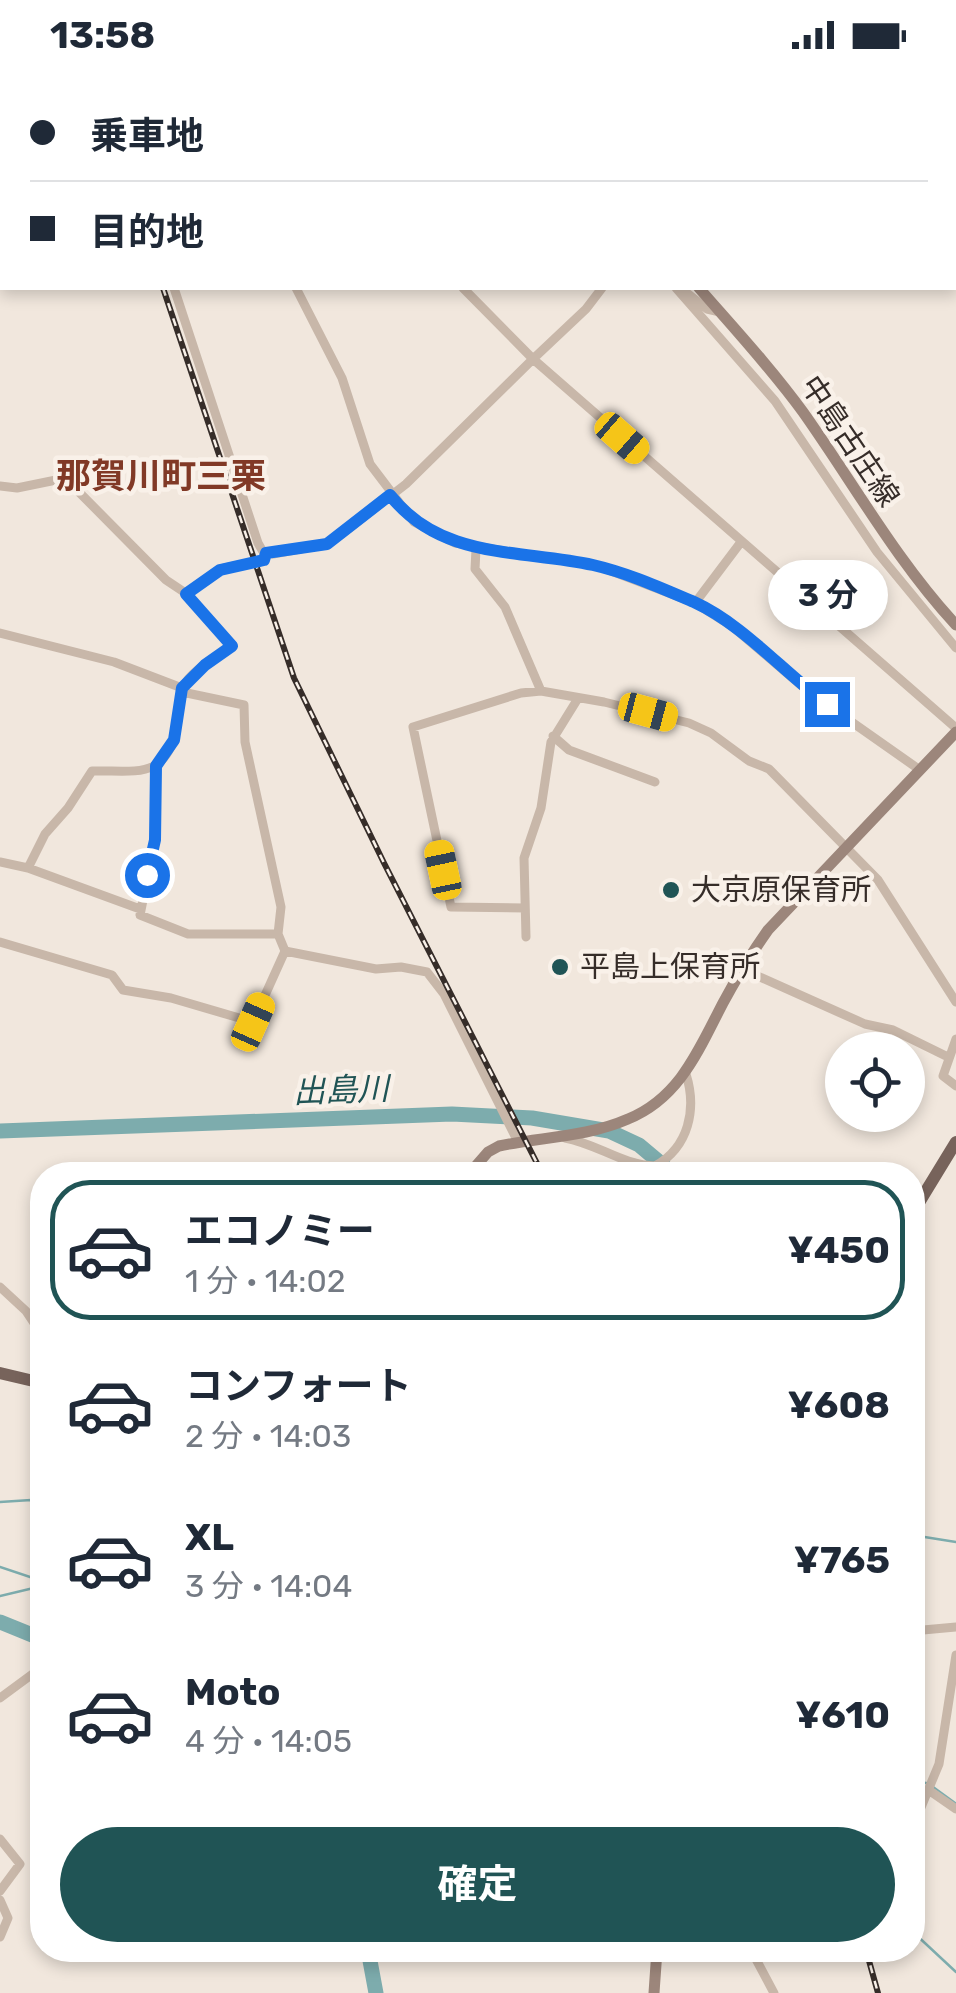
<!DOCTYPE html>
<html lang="ja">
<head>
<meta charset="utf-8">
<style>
	body { margin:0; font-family:Rubik,"Noto Sans JP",sans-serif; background:#f6f6f7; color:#1f2937; height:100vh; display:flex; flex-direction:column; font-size:38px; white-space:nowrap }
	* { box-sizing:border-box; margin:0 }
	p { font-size:32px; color:#747a83 }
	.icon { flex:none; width:55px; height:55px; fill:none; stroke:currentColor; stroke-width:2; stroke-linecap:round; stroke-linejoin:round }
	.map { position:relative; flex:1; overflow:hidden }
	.details { position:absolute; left:30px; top:1092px; width:895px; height:800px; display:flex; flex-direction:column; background:#fff; border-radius:40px; box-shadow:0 5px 15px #0003 }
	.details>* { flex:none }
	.banner { position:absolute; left:0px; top:0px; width:958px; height:220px; box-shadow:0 5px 15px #0003; display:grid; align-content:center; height:220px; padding:0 30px; background:#fff }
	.fabs { position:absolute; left:825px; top:962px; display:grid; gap:20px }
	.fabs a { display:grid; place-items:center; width:100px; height:100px; border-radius:50%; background:#fff; box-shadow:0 5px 15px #0003; font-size:50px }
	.end { position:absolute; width:45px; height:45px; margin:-22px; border:12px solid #1a73e8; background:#fff; box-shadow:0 0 0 5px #fff }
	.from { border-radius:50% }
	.bubble { position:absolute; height:70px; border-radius:35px; background:#fff; box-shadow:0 5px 15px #0003; font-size:32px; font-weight:700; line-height:70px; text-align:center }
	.car { position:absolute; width:30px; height:60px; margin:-30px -15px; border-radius:12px; box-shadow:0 0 8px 2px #0007; background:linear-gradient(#f5c518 24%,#345 0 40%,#f5c518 0 76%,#345 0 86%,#f5c518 0) }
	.banner b { display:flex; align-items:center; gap:35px; height:95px; font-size:38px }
	.banner b+b { border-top:2px solid #e0e1e3 }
	.banner i { width:25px; height:25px; background:#1f2937 }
	ul { padding:18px 0 0; list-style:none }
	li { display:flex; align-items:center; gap:30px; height:140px; margin:0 20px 15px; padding:0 10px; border:5px solid transparent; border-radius:40px }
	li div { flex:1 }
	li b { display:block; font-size:38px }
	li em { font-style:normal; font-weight:700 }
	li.current { border-color:#205455 }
	li>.icon { width:90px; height:90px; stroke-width:1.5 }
	.button { display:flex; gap:20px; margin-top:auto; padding:20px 30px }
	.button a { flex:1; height:115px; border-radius:60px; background:#205455; color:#fff; font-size:40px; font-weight:700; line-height:115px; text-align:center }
	.status { display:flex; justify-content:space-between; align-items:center; height:70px; padding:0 50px; background:#fff; direction:ltr }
	.status svg { height:28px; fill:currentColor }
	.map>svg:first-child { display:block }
</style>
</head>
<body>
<div class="status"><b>13:58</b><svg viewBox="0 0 49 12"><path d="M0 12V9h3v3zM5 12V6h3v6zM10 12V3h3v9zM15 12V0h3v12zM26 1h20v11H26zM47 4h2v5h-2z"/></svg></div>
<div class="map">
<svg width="956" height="1923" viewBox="0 0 956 1923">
	<rect width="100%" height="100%" fill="#f1e7dd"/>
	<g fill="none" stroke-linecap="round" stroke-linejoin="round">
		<path stroke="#7dacad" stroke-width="2.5" d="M0 1432 31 1430 42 1433
			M912 1465 956 1472
			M0 1497 42 1511
			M0 1526 42 1516
			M912 1711 926 1713
			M933 1717 955 1733
			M912 1861 956 1902"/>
		<path stroke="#7dacad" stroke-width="15" d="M0 1061 452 1044 532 1048 609 1061 639 1075 664 1096 663 1105
			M0 1552 42 1569
			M368 1880 376 1923"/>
		<path stroke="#c8b7a9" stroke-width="9" d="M251 0 253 2
			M507 0 508 2
			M124 2 129 0
			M0 3 2 11
			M0 130 2 126
			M174 218 258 473 262 480 273 484 295 480 327 474 339 466 406 414 533 289 463 218
			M296 218 342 308 370 394 414 452 455 473 598 496 695 533 733 557 809 622 920 700
			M602 218 586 239 533 289 956 658
			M676 218 775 331 877 482 956 578
			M682 219 707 239 720 242
			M0 416 17 418 61 409 68 411 166 510 187 524 220 499 263 490 266 483
			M476 479 475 499 505 537 541 621
			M695 533 741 472
			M0 563 114 592 182 618
			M553 666 569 680 655 712
			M157 695 155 770 140 845 188 864H278
			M0 792 28 798 140 839
			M28 798 45 764 68 738 92 701C135 700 167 711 177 656 180 644 178 628 183 617 191 600 217 587 232 576L187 524
			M525 838 451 837 413 657 521 623 541 621 604 632 689 653 711 663 749 691 769 699 878 810 956 932
			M526 867 524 788 541 738 551 672 577 630
			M0 872 112 905 123 920 171 928 253 952 285 881 278 864 281 837 245 672 244 635 182 622
			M285 881 376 899 401 897 427 902 444 924 518 1072
			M742 899 865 954 893 960 948 987
			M956 969 943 1006 956 1016
			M565 1068C598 1074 622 1095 655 1096 689 1077 697 1039 686 1004
			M0 1217 26 1241 42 1265
			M912 1561 956 1557
			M0 1628 42 1597
			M930 1721 956 1739
			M912 1759 939 1694 956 1585
			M0 1769 20 1794 0 1821
			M0 1830 8 1848 0 1867
			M751 1880 774 1923"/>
		<path stroke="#9c867b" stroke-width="11" d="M522 0 524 2
			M699 218C734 258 771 298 803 342 854 414 896 490 956 555
			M468 1105 488 1082 499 1076C542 1067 587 1067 628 1049 680 1028 699 979 723 933 737 907 751 884 768 860L956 662
			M654 1923 657 1880"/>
		<path stroke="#77635b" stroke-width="12" d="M912 1144 956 1072
			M0 1303 42 1313"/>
		<defs>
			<path id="rail" d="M89 0 90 2
				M163 218 294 608 384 793 543 1105
				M866 1880 878 1923"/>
		</defs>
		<use href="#rail" stroke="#362d29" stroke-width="6"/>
		<use href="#rail" stroke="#f9f1e9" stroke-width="2.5" stroke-dasharray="8" stroke-linecap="butt"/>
	</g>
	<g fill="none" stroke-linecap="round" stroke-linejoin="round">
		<path stroke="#1a73e8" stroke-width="12" d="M147 805 155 770 156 696 174 670 182 618 205 595 232 576 186 524 220 500 264 490 266 483 327 474 390 425C441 490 519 479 593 495 628 503 661 518 694 532 744 555 783 602 827 634"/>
	</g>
	<g fill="#205455" stroke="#f9f1e9" stroke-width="4">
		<circle cx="671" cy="820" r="10"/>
		<circle cx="560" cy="897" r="10"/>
	</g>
	<g text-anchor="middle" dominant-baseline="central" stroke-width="9" stroke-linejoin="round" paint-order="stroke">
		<g font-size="30" fill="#362d29" stroke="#f9f1e9">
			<text transform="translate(850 371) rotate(56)">中島古庄線</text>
		</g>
		<g font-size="30" fill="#362d29" stroke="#f9f1e9" text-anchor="start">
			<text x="691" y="820">大京原保育所</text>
			<text x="580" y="897">平島上保育所</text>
		</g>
		<g font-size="32" font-style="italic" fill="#205455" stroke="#f9f1e9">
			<text transform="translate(341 1020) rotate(-2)">出島川</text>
		</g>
		<g font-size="35" font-weight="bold" fill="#813926" stroke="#f9f1e9">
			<text x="161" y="406">那賀川町三栗</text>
		</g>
	</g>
</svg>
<div class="fabs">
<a><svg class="icon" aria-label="locate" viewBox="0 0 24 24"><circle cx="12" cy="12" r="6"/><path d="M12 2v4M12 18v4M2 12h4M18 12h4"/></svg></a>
</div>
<i class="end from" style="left:147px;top:805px"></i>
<i class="end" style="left:827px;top:634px"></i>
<div class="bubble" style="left:768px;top:490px;width:120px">3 分</div>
<i class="car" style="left:622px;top:368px;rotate:131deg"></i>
<i class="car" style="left:648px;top:642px;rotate:105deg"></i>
<i class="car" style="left:443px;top:800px;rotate:348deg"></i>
<i class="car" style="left:253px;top:952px;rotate:24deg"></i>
<div class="banner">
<b><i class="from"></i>乗車地</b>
<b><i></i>目的地</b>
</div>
<section class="details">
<ul>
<li class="current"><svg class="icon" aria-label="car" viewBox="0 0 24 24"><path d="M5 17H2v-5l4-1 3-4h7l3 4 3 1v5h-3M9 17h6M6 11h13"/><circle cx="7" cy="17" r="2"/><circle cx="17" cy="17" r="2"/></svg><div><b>エコノミー</b><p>1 分 · 14:02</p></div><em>¥450</em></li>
<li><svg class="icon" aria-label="car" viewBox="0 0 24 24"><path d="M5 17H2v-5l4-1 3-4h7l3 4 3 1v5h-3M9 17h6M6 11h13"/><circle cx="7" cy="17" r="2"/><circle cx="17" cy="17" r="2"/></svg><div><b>コンフォート</b><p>2 分 · 14:03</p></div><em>¥608</em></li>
<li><svg class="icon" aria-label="car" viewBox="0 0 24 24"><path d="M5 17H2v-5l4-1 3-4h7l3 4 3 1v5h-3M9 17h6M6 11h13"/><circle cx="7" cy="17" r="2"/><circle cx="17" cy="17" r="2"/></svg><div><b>XL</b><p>3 分 · 14:04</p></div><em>¥765</em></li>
<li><svg class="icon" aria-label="car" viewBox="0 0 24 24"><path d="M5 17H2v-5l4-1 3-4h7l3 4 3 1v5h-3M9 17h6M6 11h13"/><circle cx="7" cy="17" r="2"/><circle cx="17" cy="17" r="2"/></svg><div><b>Moto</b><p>4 分 · 14:05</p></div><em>¥610</em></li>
</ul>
<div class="button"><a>確定</a></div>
</section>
</div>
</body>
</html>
